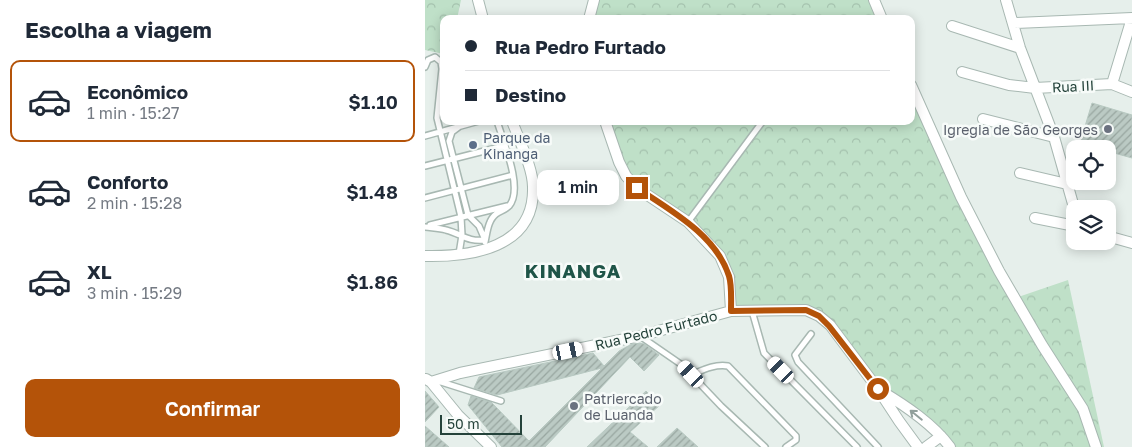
<!DOCTYPE html>
<html lang="pt">
<head>
<meta charset="utf-8">
<style>
	body { margin:0; font-family:"Golos Text",sans-serif; background:#f2f2f3; color:#1f2937; height:100vh; display:flex; flex-direction:column; font-size:19px; white-space:nowrap }
	* { box-sizing:border-box; margin:0 }
	p { font-size:16px; color:#747a83 }
	.icon { flex:none; width:28px; height:28px; fill:none; stroke:currentColor; stroke-width:2; stroke-linecap:round; stroke-linejoin:round }
	.map { position:relative; flex:1; overflow:hidden }
	.drawer { display:flex; flex-direction:column; background:#fff; width:425px }
	.drawer>* { flex:none }
	.top-card { position:absolute; left:15px; top:15px; width:475px; height:110px; border-radius:10px; box-shadow:0 2px 12px #0003; display:grid; align-content:center; height:110px; padding:0 25px; background:#fff }
	.controls { position:absolute; left:641px; top:140px; display:grid; gap:10px }
	.controls a { display:grid; place-items:center; width:50px; height:50px; border-radius:10px; background:#fff; box-shadow:0 2px 12px #0003; font-size:25px }
	.scale { position:absolute; left:15px; bottom:12px; width:82px; box-sizing:border-box; padding-left:5px; border:2px solid #24423a; border-top:0; font-size:14px; line-height:18px; white-space:nowrap; color:#24423a; -webkit-text-stroke:4px #f7fbf9; paint-order:stroke }
	.end { position:absolute; width:22px; height:22px; margin:-11px; border:6px solid #b45309; background:#fff; box-shadow:0 0 0 2px #fff }
	.from { border-radius:50% }
	.bubble { position:absolute; height:35px; border-radius:10px; background:#fff; box-shadow:0 2px 12px #0003; font-size:16px; font-weight:600; line-height:35px; text-align:center }
	.car { position:absolute; width:15px; height:30px; margin:-15px -8px; border-radius:6px; box-shadow:0 0 4px 1px #0007; background:linear-gradient(#fff 24%,#345 0 40%,#fff 0 76%,#345 0 86%,#fff 0) }
	.top-card b { display:flex; align-items:center; gap:18px; height:48px; font-size:19px }
	.top-card b+b { border-top:1px solid #e0e1e3 }
	.top-card i { width:12px; height:12px; background:#1f2937 }
	ul { padding:0; list-style:none }
	li { display:flex; align-items:center; gap:15px; height:82px; margin:0 10px 8px; padding:0 15px; border:2px solid transparent; border-radius:10px }
	li div { flex:1 }
	li b { display:block; font-size:19px }
	li em { font-style:normal; font-weight:600 }
	li.active { border-color:#b45309 }
	li>.icon { width:45px; height:45px; stroke-width:1.5 }
	h2 { padding:0 25px; font-size:22px; line-height:60px }
	.primary-button { display:flex; gap:10px; margin-top:auto; padding:10px 25px }
	.primary-button a { flex:1; height:58px; border-radius:10px; background:#b45309; color:#fff; font-size:20px; font-weight:600; line-height:58px; text-align:center }
	main { display:flex; flex:1; min-height:0 }
	.map>svg:first-child { display:block }
</style>
</head>
<body>
<main>
<section class="drawer">
<h2>Escolha a viagem</h2>
<ul>
<li class="active"><svg class="icon" aria-label="car" viewBox="0 0 24 24"><path d="M5 17H2v-5l4-1 3-4h7l3 4 3 1v5h-3M9 17h6M6 11h13"/><circle cx="7" cy="17" r="2"/><circle cx="17" cy="17" r="2"/></svg><div><b>Econômico</b><p>1 min · 15:27</p></div><em>$1.10</em></li>
<li><svg class="icon" aria-label="car" viewBox="0 0 24 24"><path d="M5 17H2v-5l4-1 3-4h7l3 4 3 1v5h-3M9 17h6M6 11h13"/><circle cx="7" cy="17" r="2"/><circle cx="17" cy="17" r="2"/></svg><div><b>Conforto</b><p>2 min · 15:28</p></div><em>$1.48</em></li>
<li><svg class="icon" aria-label="car" viewBox="0 0 24 24"><path d="M5 17H2v-5l4-1 3-4h7l3 4 3 1v5h-3M9 17h6M6 11h13"/><circle cx="7" cy="17" r="2"/><circle cx="17" cy="17" r="2"/></svg><div><b>XL</b><p>3 min · 15:29</p></div><em>$1.86</em></li>
</ul>
<div class="primary-button"><a>Confirmar</a></div>
</section>
<div class="map">
<svg width="707" height="447" viewBox="0 0 707 447">
	<defs>
		<pattern id="forest-crowns" width="20" height="18" patternUnits="userSpaceOnUse" patternTransform="scale(1.25)"><rect width="20" height="18" fill="#bfe0c8"/><path d="M2 6a3 3 0 1 1 6 0M12 15a3 3 0 1 1 6 0" fill="none" stroke="#a4c1ad"/></pattern>
		<pattern id="building-hatch" width="6" height="6" patternUnits="userSpaceOnUse" patternTransform="scale(1.25)"><rect width="6" height="6" fill="#bbcac4"/><path d="M-1 1l2-2M0 6l6-6M5 7l2-2" fill="none" stroke="#98a6a0"/></pattern>
	</defs>
	<rect width="100%" height="100%" fill="#e6efeb"/>
	<path fill="url(#forest-crowns)" d="M0 0H36L32 19H19V54L0 50Z
		M170 0H449L457 19H166Z
		M486 82 590 298 643 280 679 447H525L453 389 394 316 306 311 295 256 263 222 212 188 180 121H486Z"/>
	<path fill="url(#building-hatch)" stroke="#b8c9c2" d="M667 103 707 115V158L682 151V149H675L655 143Z
		M213 343 219 344 234 355 219 371 205 357 120 447H77L43 405 46 396 66 402 104 441 177 368 72 395 49 388 54 377 168 353 179 366 194 351 205 345Z
		M0 391 14 407 0 422Z
		M221 391 235 405 205 432 223 447H162Z
		M0 426 24 447H0Z
		M252 428 273 447H232Z"/>
	<g fill="none" stroke-linecap="round" stroke-linejoin="round">
		<defs>
			<path id="service" d="M0 67 3 60 10 57 16 62 17 69 12 118 36 217 37 235 34 254
				M0 136 54 121
				M0 166 79 146
				M0 198 88 175
				M263 222 338 121
				M5 225 82 206
				M0 227C7 228 14 228 21 230 37 234 42 242 60 240L54 226 43 215 24 141 27 132 35 126
				M60 242C62 233 63 220 71 214 75 211 80 210 84 206 99 189 78 141 72 121
				M327 311 339 353 432 447
				M386 334 370 355 373 362 453 447
				M215 336 257 365 296 406 340 447
				M266 375C278 370 289 364 303 366L371 436V440L361 447
				M13 381 76 401"/>
			<path id="minor" d="M53 0 58 19
				M449 0 457 19
				M581 0 595 48 629 137 650 211
				M164 19 169 0
				M589 23 707 18
				M527 26 595 48
				M537 72 584 85 610 88 687 84 707 92
				M687 84 707 18
				M486 85 536 197 574 271 617 345 658 409 671 447
				M558 119 629 137
				M180 121 194 162 201 176 212 188 263 222 295 256 304 277 306 311
				M595 173 642 184
				M610 218 650 226
				M682 236 707 243
				M0 256C47 257 110 248 108 187 108 168 94 140 87 121
				M1 379 6 382 33 415 66 447
				M6 382 35 373 215 336 306 311 381 310 394 316 405 325 453 389 474 421 493 447
				M456 391C481 406 508 424 525 447
				M501 447 516 436"/>
		</defs>
		<use href="#service" stroke="#a8b8b2" stroke-width="8"/>
		<use href="#minor" stroke="#a8b8b2" stroke-width="12"/>
		<use href="#service" stroke="#fff" stroke-width="5"/>
		<use href="#minor" stroke="#fff" stroke-width="10"/>
	</g>
	<defs><path id="oneway-shaft" d="M-6 0H5M1.5-3L5.5 0L1.5 3" fill="none" stroke-width="1.6" stroke-linecap="round" stroke-linejoin="round" transform="scale(1.25)"/></defs>
	<use stroke="#92a09c" href="#oneway-shaft" transform="translate(491 415) rotate(-141)"/>
	<g fill="none" stroke-linecap="round" stroke-linejoin="round">
		<path stroke="#b45309" stroke-width="6" d="M212 188C245 210 291 235 304 276 307 286 306 300 306 311L381 310 394 316 404 326 453 389"/>
	</g>
	<g fill="#6b7280" stroke="#f7fbf9" stroke-width="2">
		<circle cx="683" cy="129" r="5"/>
		<circle cx="149" cy="406" r="5"/>
	</g>
	<circle fill="#5c6f8a" stroke="#f7fbf9" stroke-width="2" cx="48" cy="145" r="5"/>
	<g text-anchor="middle" dominant-baseline="central" stroke-width="5" stroke-linejoin="round" paint-order="stroke">
		<g font-size="14" fill="#24423a" stroke="#f7fbf9">
			<text transform="translate(648 86) rotate(-3)">Rua III</text>
			<text transform="translate(231 330) rotate(-14)">Rua Pedro Furtado</text>
		</g>
		<g font-size="14" fill="#5b616d" stroke="#f7fbf9" text-anchor="end">
			<text x="673" y="129">Igregia de São Georges</text>
			<text x="159" y="398" text-anchor="start">Patriercado<tspan x="159" dy="16">de Luanda</tspan></text>
		</g>
		<g font-size="14" fill="#4e5e75" stroke="#f7fbf9" text-anchor="start">
			<text x="58" y="137">Parque da<tspan x="58" dy="16">Kinanga</tspan></text>
		</g>
		<g font-size="19" font-weight="bold" letter-spacing="1" fill="#1f5548" stroke="#f7fbf9">
			<text x="148" y="270">KINANGA</text>
		</g>
	</g>
</svg>
<div class="controls">
<a><svg class="icon" aria-label="locate" viewBox="0 0 24 24"><circle cx="12" cy="12" r="6"/><path d="M12 2v4M12 18v4M2 12h4M18 12h4"/></svg></a>
<a><svg class="icon" aria-label="layers" viewBox="0 0 24 24"><path d="M12 4l9 5-9 5-9-5zM3 14l9 5 9-5"/></svg></a>
</div>
<div class="scale">50 m</div>
<i class="end from" style="left:453px;top:389px"></i>
<i class="end" style="left:212px;top:188px"></i>
<div class="bubble" style="left:112px;top:170px;width:82px">1 min</div>
<i class="car" style="left:143px;top:351px;rotate:78deg"></i>
<i class="car" style="left:356px;top:370px;rotate:316deg"></i>
<i class="car" style="left:266px;top:374px;rotate:317deg"></i>
<div class="top-card">
<b><i class="from"></i>Rua Pedro Furtado</b>
<b><i></i>Destino</b>
</div>
</div>
</main>
</body>
</html>
